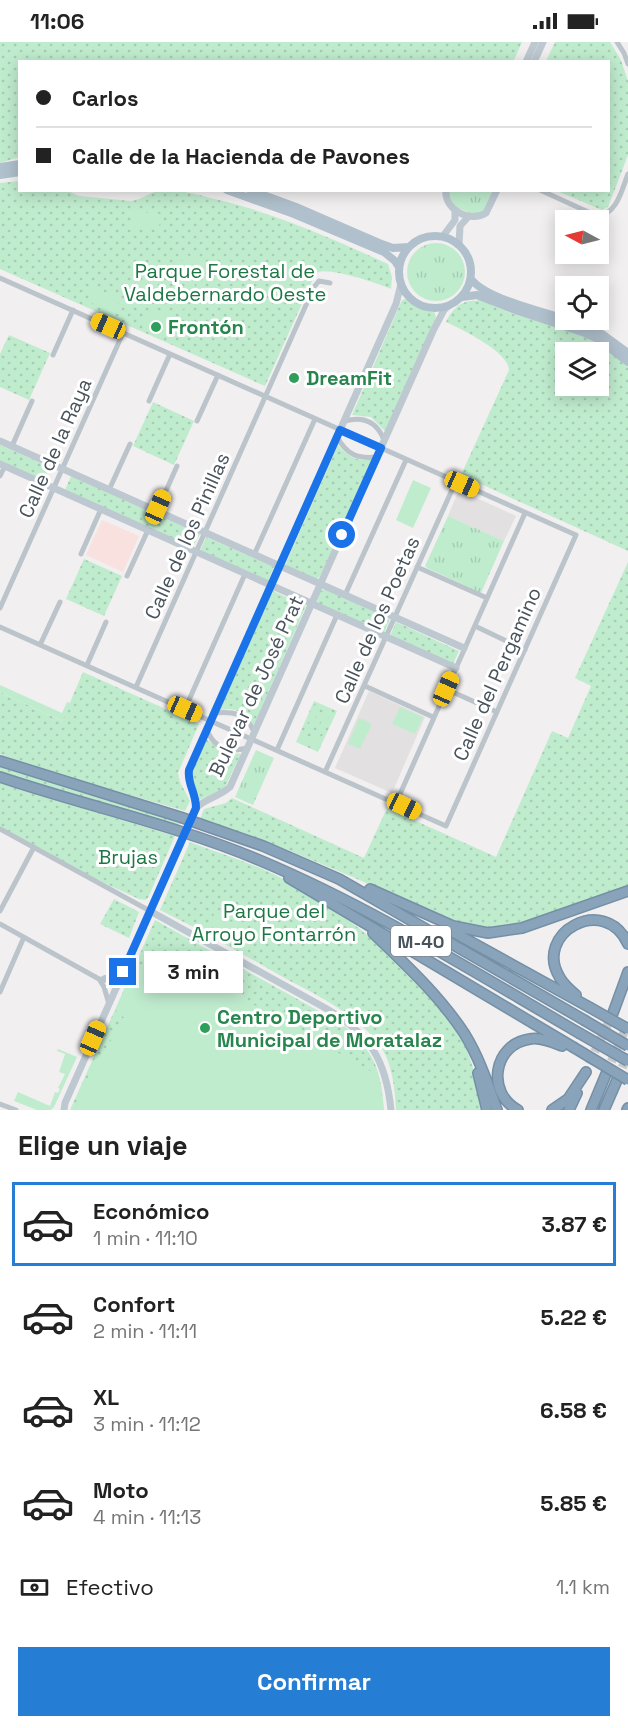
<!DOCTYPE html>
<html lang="es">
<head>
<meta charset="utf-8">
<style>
	body { margin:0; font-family:"Space Grotesk",sans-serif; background:#f2f2f2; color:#222; height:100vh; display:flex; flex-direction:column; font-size:22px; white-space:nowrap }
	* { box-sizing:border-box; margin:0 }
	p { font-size:20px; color:#767676 }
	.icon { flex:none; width:33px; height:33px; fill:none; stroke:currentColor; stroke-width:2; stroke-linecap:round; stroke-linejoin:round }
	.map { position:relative; height:1068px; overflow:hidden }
	.panel { display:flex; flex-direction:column; background:#fff; flex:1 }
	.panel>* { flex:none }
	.hud { position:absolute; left:18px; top:18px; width:592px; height:132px; border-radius:0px; box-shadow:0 3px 15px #0003; display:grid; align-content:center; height:132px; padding:0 18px; background:#fff }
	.needle { width:39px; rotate:277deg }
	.buttons { position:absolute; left:555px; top:168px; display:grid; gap:12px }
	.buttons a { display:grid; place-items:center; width:54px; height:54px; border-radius:0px; background:#fff; box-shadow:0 3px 15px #0003; font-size:30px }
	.end { position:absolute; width:27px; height:27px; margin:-14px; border:8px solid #1a73e8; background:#fff; box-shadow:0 0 0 3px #fff }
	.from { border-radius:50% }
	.bubble { position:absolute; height:42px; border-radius:0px; background:#fff; box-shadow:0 3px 15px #0003; font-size:20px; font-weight:600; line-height:42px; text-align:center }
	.car { position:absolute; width:18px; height:36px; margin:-18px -9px; border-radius:8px; box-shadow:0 0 4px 2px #0007; background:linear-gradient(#f5c518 24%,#345 0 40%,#f5c518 0 76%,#345 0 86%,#f5c518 0) }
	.hud b { display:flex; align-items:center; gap:21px; height:57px; font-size:22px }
	.hud b+b { border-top:2px solid #e0e0e0 }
	.hud i { width:15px; height:15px; background:#222 }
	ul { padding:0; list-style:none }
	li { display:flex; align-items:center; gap:18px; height:84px; margin:0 12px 9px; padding:0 6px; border:3px solid transparent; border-radius:0px }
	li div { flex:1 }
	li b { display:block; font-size:22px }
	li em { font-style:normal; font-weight:600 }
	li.on { border-color:#257ed4 }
	li>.icon { width:54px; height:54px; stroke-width:1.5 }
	h2 { padding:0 18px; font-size:27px; line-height:72px }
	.pay { display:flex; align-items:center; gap:15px; height:66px; padding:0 18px; font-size:22px }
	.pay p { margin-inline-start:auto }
	.button { display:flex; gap:12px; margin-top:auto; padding:12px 18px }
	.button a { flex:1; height:69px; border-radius:0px; background:#257ed4; color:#fff; font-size:24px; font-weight:600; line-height:69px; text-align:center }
	.status { display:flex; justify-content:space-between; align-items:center; height:42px; padding:0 30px; background:#fff; direction:ltr }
	.status svg { height:16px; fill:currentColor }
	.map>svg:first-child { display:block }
</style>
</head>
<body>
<div class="status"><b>11:06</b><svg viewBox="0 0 49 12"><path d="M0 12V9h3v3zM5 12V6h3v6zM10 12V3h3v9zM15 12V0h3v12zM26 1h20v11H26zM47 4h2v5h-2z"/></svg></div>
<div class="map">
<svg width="628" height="1068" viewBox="0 0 628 1068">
	<defs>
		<pattern id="grass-tufts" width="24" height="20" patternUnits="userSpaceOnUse" patternTransform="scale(1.5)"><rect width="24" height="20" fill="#c0ecce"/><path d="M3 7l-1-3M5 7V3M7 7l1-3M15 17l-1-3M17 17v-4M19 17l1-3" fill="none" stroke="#a6ccb3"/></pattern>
		<pattern id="park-dots" width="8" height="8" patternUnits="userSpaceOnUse" patternTransform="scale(1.5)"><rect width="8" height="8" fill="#c0ecce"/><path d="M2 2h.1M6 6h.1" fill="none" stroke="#a6ccb3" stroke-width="1.8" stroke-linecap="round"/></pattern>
	</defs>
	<rect width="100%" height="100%" fill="#f1efef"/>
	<path fill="#e2e0e0" d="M459 448 516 474 504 499 448 474Z
		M369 649 425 675 392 751 335 726Z"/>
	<path fill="#f9e1e0" d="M102 478 139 494 123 530 86 513Z"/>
	<path fill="url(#grass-tufts)" d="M449 149H495L486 167 475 173 455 165 449 159Z
		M407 230a29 29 0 1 1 58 0a29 29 0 1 1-58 0Z
		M448 474 504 499 481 551 427 526 425 524Z
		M256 708 274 716 253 763 235 755Z"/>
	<path fill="url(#park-dots)" fill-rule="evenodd" d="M0 0H522L513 20H20L19 115 0 121Z
		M555 0H610L621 18 628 39V113L608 165 602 168 557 149 609 148V20L546 19Z
		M19 139 20 148 68 149 79 154 131 159C142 158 150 149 161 149 178 147 195 152 211 156 273 170 331 196 388 222L392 235 391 247C377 241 332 226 318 230L313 237 265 344 0 227V141Z
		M405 257 423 267 434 269 436 275 386 390 371 375 352 373 402 258Z
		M478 257 511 271 586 295 607 308 628 325V509L461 433 509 328C509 310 461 287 446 280 451 268 462 257 477 259ZM566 310H598V344H566Z
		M9 293 50 311 29 358 0 345V312Z
		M153 360 194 379 174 423 133 404Z
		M0 403 50 425 44 439 0 419Z
		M338 403C348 415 358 420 374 417L320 534 317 537 286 524V521Z
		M71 434 200 492 193 505 65 448Z
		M206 495 274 525 268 539 200 509Z
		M84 517 122 534 104 574 66 557Z
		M628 520V845L523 882 494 887 467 885 441 876 355 836 288 808 200 777 204 767 226 761 232 756 364 816 387 766 496 815 552 689 568 696 591 644 575 636Z
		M326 547 390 577 384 591 318 562 317 557 320 549Z
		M273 549 306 564 254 683C246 670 235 665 220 668Z
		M396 580 459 609 453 622 390 594Z
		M83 630 199 682 178 731 180 740 190 759 185 769 34 725 0 712V650L62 679Z
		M314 659 337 669 318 710 296 700Z
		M206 697 222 709 241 712 224 747 199 758C199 750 194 746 192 739 189 725 201 709 206 697Z
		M0 725 181 780 179 784 0 731Z
		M0 741 175 794 148 856 145 858 139 857 89 834 0 785Z
		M190 800C215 810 242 818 267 829 329 858 385 902 429 955 441 969 456 985 464 1002 474 1023 478 1046 484 1068H396C395 1046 392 1020 379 1002 354 970 316 953 281 934 241 911 201 888 160 868Z
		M114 857 139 870 129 896 100 882Z
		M155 878 342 982C374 1009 381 1026 384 1068L129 936Z
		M126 943 125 975 87 1068H70Z"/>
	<path fill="#c0ecce" d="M133 169 161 172 159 186 132 184Z
		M185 212 205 221 194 245 175 237Z
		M163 244 189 255 183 268 158 256Z
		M93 245 120 257 114 271 87 259Z
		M151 265 174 276 165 295 142 285Z
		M413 438 431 446 413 486 396 478Z
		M0 643 62 671 67 660 70 661 62 679 0 650Z
		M315 662 330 669 327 680 323 678 326 670 319 665 313 683 310 682 305 694 311 696 322 679 326 681 314 706 298 699 309 681Z
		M400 665 423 675 415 692 392 682Z
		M359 676 372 682 360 707 348 702Z
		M214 872 239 883 234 895 209 884Z
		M156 907 379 1034 384 1068H73L85 1040 125 976 116 970 128 937Z
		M58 1007 77 1015 54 1065 51 1068H37L14 1059 18 1050 50 1064 55 1050 58 1051 60 1047 58 1046 65 1032 59 1030 65 1012 57 1009Z"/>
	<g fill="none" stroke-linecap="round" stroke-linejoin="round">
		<path stroke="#c7c8ca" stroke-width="9" stroke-dasharray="9 4.5" stroke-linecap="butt" d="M589 1022 613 971
			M606 1032 628 981
			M617 1038 628 1012"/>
		<defs>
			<path id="highway" d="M0 719 180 775 263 804 339 837 584 978
				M0 735C86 764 176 783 259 818 371 865 474 930 579 991
				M289 836 573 1005
				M370 847 453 884 488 891 522 886 628 849
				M444 885 589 965
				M373 891C406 923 439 953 464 991 479 1015 488 1042 497 1068
				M576 953C570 948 564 943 560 936 532 891 605 851 628 902
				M613 971 628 930
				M478 1031 487 1068
				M518 1068C486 1051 493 1002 530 997 540 995 552 1000 562 1004
				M552 1068 568 1057 586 1030
				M569 1068 577 1051
				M591 1068 606 1032
				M604 1068 617 1038
				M627 1068 628 1066"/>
		</defs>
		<use href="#highway" stroke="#7590a6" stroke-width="12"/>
		<path stroke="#bbc4cb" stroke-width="5" d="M617 0 624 11 628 22
			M540 148 597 174C617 173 622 147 628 132
			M0 236 576 493 446 784 0 585
			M53 313 73 268
			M149 359 170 312
			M197 379 218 333
			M345 379C364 374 377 380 384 398
			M337 395C347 413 358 417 377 415
			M12 404 32 359
			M0 434 5 424
			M109 448 130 402
			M157 469 177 424
			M81 512 101 467
			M254 513 315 377
			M417 525 487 556
			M127 534 148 488
			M345 553 406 418
			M0 566 123 291
			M475 584 525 608
			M40 603 60 560
			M87 623 106 580
			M365 644 433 675
			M136 645 314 245 319 239 330 241
			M446 647 497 670
			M185 667 245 532
			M214 671C232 669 247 671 254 690
			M207 688C214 706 228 711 247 706
			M277 708 337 573
			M325 730 456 439
			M396 761 525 471
			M0 787 150 869
			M0 869 34 805
			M0 882 99 937 110 939 116 946
			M104 936 123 930
			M99 937 104 945 109 962
			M0 950 24 895
			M0 1062 16 1068"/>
		<path stroke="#bdc8d1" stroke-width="7" d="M526 20 535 0
			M534 20 543 0
			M446 148C444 168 470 181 486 171L497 148
			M443 194 455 178V168
			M459 202 460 184 469 174
			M0 399 464 606
			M0 422 456 626
			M196 766C196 749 187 743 189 728L396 262 401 242
			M196 766C206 756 219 755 230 745L433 289 444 268 448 264
			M150 869 327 967C370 992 386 1018 391 1068
			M64 1068 65 1061 178 807"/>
		<path stroke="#b0c0cc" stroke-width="8" d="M0 125 20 122
			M0 133 20 130
			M227 148 294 172 384 210 395 219 399 225
			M250 148 296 165 379 201 393 206 408 205
			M399 230a36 36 0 1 1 72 0a36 36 0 1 1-72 0Z
			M471 237C485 256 542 270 566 277
			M462 255 477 253 518 269 585 291 598 297 628 320
			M568 278 602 292 628 311"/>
		<use href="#highway" stroke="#89a4ba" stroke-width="9"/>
		<defs>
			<path id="highway-bridge" d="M589 965 628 987
				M584 978 628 1004
				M579 991 628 1019
				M573 1005 628 1038"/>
		</defs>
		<use href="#highway-bridge" stroke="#7590a6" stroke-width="12" stroke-linecap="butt"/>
		<path stroke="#bdc8d1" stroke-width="7" d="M178 807 196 766"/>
		<use href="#highway-bridge" stroke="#89a4ba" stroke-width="9"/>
	</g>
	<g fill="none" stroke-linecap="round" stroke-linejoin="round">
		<path stroke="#1a73e8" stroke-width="8" d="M123 930 196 766C196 749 187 743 189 728L340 388 381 406 342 493"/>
	</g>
	<g fill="#2e9e5b" stroke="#fff" stroke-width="2">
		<circle cx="156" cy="285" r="6"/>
		<circle cx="294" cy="336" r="6"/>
		<circle cx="205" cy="986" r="6"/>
	</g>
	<g text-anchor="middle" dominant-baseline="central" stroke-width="6" stroke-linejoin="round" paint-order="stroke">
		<rect fill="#fff" stroke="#7f878c" stroke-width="1.5" x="391" y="884" width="60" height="30" rx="4.5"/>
		<g font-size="18" font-weight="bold" fill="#48535b">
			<text x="421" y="899">M-40</text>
		</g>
		<g font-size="20" fill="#1d7744" stroke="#fff">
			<text x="225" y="229">Parque Forestal de<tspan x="225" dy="23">Valdebernardo Oeste</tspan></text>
			<text x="128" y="815">Brujas</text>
			<text x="274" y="869">Parque del<tspan x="274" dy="23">Arroyo Fontarrón</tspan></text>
		</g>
		<g font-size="20" font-weight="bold" fill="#27864d" stroke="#fff" text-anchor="start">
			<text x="168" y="285">Frontón</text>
			<text x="306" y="336">DreamFit</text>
			<text x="217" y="975">Centro Deportivo<tspan x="217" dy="23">Municipal de Moratalaz</tspan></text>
		</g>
		<g font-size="20" fill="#48535b" stroke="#fff">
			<text transform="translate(55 406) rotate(-66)">Calle de la Raya</text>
			<text transform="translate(187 494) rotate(-66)">Calle de los Pinillas</text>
			<text transform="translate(377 578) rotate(-66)">Calle de los Poetas</text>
			<text transform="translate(497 632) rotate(-66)">Calle del Pergamino</text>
			<text transform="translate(256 644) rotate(-65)">Bulevar de José Prat</text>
		</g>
	</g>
</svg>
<div class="buttons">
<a><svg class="needle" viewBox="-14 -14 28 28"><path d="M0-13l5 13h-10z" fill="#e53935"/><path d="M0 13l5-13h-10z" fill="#767676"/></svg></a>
<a><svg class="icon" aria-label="locate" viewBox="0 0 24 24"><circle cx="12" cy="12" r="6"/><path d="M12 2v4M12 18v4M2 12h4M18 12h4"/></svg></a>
<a><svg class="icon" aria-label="layers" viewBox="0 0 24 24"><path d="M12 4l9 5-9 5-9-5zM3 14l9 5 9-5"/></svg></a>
</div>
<i class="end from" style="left:342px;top:493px"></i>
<i class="end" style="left:123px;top:930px"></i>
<div class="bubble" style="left:144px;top:909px;width:99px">3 min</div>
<i class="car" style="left:108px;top:284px;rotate:294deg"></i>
<i class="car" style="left:462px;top:442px;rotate:114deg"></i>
<i class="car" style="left:158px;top:465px;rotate:24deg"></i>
<i class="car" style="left:446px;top:647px;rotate:24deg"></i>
<i class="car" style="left:185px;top:667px;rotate:114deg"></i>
<i class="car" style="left:404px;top:764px;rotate:115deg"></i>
<i class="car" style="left:93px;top:996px;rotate:24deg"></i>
<div class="hud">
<b><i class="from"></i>Carlos</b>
<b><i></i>Calle de la Hacienda de Pavones</b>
</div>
</div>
<section class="panel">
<h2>Elige un viaje</h2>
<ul>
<li class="on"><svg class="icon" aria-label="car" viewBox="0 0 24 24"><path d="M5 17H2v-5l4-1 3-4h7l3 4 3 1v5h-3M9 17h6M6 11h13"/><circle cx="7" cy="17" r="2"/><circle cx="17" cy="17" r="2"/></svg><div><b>Económico</b><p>1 min · 11:10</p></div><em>3.87 €</em></li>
<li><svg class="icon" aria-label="car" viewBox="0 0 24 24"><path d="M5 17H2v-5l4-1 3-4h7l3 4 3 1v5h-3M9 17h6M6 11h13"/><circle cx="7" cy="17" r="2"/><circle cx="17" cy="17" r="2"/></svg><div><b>Confort</b><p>2 min · 11:11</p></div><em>5.22 €</em></li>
<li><svg class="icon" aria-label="car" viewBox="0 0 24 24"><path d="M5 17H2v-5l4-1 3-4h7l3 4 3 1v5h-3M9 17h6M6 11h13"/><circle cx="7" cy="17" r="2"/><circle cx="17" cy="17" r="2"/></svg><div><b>XL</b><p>3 min · 11:12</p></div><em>6.58 €</em></li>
<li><svg class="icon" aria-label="car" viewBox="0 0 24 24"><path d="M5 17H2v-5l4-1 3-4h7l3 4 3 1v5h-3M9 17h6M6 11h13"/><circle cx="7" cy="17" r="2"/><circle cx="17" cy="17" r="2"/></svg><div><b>Moto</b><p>4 min · 11:13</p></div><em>5.85 €</em></li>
</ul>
<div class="pay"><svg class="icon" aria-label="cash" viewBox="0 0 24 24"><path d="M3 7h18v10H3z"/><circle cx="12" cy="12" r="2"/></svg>Efectivo<p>1.1 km</p></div>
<div class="button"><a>Confirmar</a></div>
</section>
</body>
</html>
